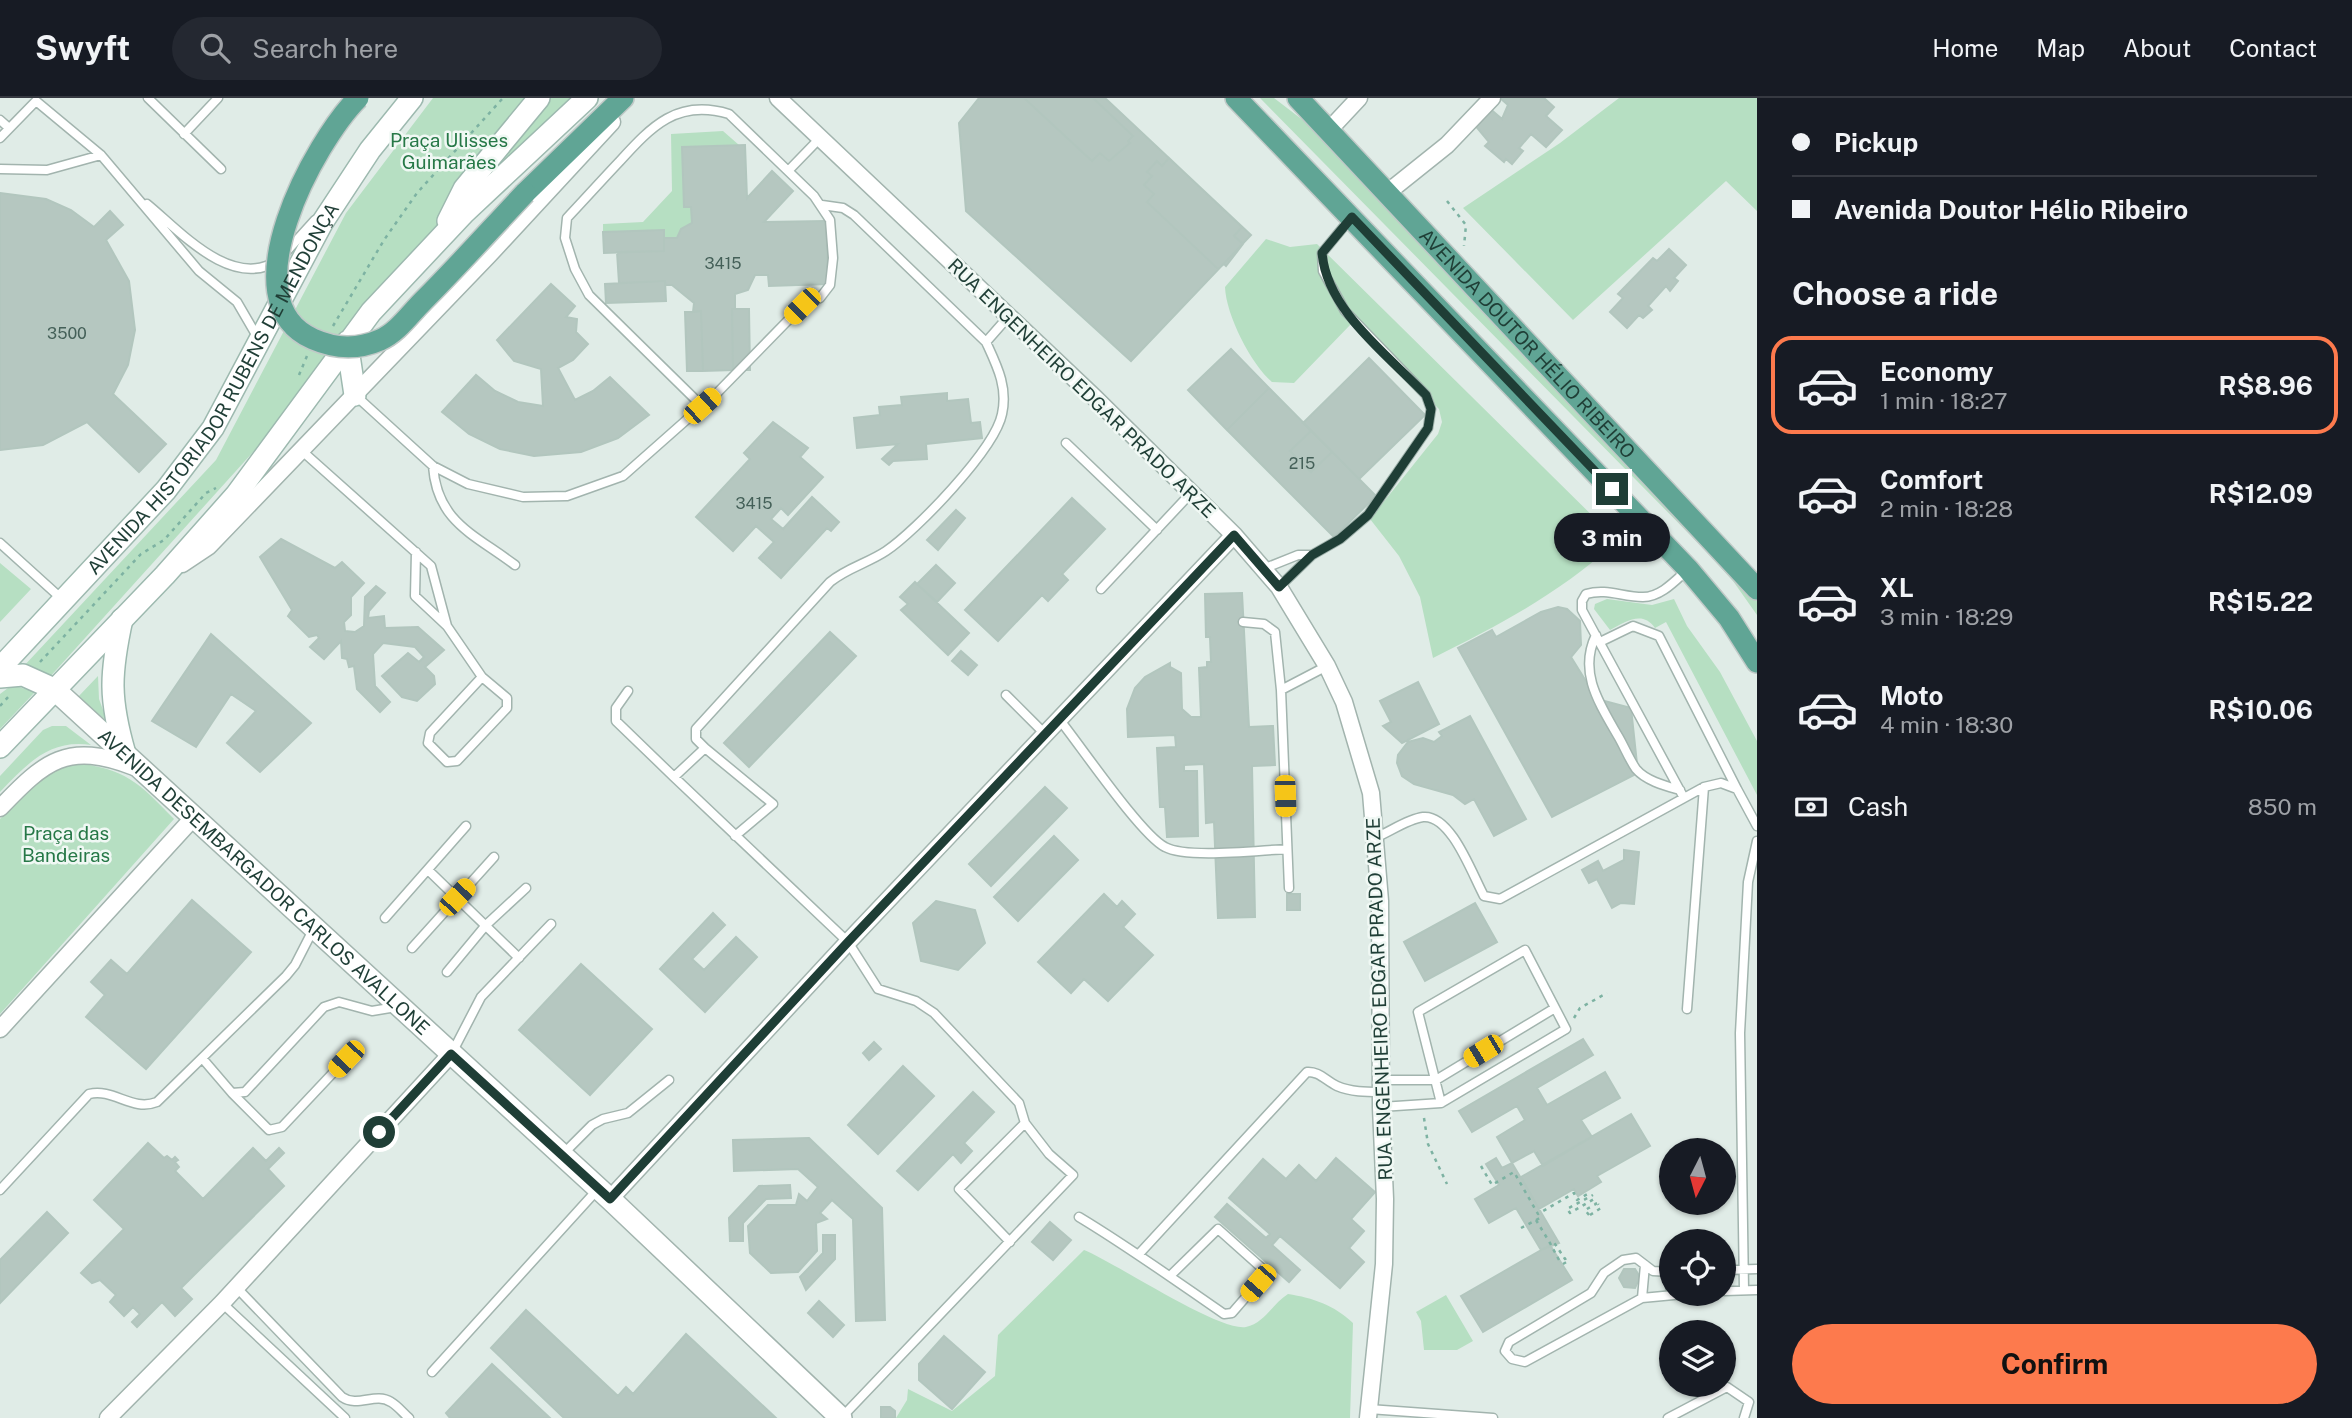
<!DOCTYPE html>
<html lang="en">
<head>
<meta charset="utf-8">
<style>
	body { margin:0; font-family:"Public Sans",sans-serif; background:#242831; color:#f1f3f6; height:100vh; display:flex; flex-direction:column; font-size:26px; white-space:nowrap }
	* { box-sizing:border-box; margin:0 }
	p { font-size:23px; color:#9ea1a6 }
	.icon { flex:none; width:38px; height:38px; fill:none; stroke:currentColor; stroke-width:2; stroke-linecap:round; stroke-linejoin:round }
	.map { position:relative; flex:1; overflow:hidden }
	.panel { display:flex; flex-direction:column; background:#171b24; width:595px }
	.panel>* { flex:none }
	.banner { display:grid; align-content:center; height:154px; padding:0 35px; background:#171b24 }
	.needle { width:46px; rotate:186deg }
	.fabs { position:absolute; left:1659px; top:1040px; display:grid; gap:14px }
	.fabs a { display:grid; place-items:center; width:77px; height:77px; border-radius:50%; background:#171b24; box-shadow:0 2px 5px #0004; font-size:35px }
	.end { position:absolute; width:32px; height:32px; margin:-16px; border:9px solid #1f3e36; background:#fff; box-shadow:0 0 0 4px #fff }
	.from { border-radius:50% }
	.bubble { position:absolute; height:49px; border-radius:24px; background:#171b24; box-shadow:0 2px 5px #0004; font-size:23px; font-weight:700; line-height:49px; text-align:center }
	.car { position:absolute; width:21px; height:42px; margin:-21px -10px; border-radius:9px; box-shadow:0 0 5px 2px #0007; background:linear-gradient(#f5c518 24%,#345 0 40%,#f5c518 0 76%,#345 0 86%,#f5c518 0) }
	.banner b { display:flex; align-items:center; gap:24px; height:66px; font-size:26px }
	.banner b+b { border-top:2px solid #363941 }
	.banner i { width:18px; height:18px; background:#f1f3f6 }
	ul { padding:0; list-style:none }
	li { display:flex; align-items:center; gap:21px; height:98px; margin:0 14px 10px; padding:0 21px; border:4px solid transparent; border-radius:21px }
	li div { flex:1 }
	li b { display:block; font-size:26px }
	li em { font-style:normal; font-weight:700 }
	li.selected { border-color:#fd7a4d }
	li>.icon { width:63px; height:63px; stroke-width:1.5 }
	h2 { padding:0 35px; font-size:32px; line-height:84px }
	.pay { display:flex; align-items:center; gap:18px; height:77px; padding:0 35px; font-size:26px }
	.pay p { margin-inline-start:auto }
	.button { display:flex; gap:14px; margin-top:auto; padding:14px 35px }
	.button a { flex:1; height:80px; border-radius:42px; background:#fd7a4d; color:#111; font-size:28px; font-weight:700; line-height:80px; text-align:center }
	header { display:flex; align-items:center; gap:42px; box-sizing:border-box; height:98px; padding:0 35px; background:#171b24; border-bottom:2px solid #363941 }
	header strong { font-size:33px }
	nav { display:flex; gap:38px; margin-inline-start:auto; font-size:24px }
	.search { width:490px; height:63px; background:#242831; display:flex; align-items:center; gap:18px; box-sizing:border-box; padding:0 24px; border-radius:38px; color:#9ea1a6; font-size:26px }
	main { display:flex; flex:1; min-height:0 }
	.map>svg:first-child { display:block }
</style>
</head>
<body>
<header>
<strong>Swyft</strong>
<div class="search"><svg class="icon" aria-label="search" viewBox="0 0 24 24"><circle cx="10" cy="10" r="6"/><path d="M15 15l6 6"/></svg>Search here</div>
<nav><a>Home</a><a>Map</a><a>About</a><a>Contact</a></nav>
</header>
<main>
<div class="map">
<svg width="1757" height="1320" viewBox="0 0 1757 1320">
	<rect width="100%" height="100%" fill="#e0ece7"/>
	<path fill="#b6dfc2" d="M433 0H573L48 581 23 569 216 362 346 115Z
		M1260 0H1274L1321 36 1757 492V517L1733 483 1702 449Z
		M1619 0H1757V113L1726 83 1573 222 1463 110 1560 45Z
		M723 33 739 47 682 49 684 109H691L692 125 681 131 677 140H664L663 132 603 134V126L643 124 672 93 671 36Z
		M1266 141 1290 149 1317 146 1618 443C1556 497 1505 524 1433 560L1420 499 1399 458 1370 421 1438 336 1442 324 1439 311 1352 225 1294 285 1272 284C1251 266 1226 217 1225 189Z
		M0 465 31 491 0 524Z
		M1607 501 1652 507 1674 501 1687 528 1720 574 1757 643V697L1666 524 1655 530C1642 512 1626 524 1610 532L1594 511 1595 506Z
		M98 578 99 601 107 623 78 599Z
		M12 587 35 594 0 631V596Z
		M52 628H66L91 647C49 641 27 666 0 694V678L43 632Z
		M73 665C126 670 139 685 174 721L0 916V721L50 670Z
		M1084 1152C1116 1165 1219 1234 1246 1229 1265 1225 1272 1206 1288 1196 1313 1200 1334 1207 1353 1225L1350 1320H896L907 1302 908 1291 952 1313 995 1278 998 1237Z
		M1446 1197 1473 1243 1457 1252H1424L1421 1223 1416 1214Z"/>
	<path fill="#b5c7c0" stroke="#b2c6be" stroke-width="2" d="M979 0H1105L1251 137 1131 263 966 113 959 25Z
		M1024 0H1093L1133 38 1128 43 1130 45 1109 63 1100 55 1092 63Z
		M1500 0H1544L1554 9 1546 18 1562 32 1546 49 1531 36 1519 50 1523 53 1512 66 1506 61 1504 64 1485 48 1489 44 1474 26 1489 10 1502 21 1508 7Z
		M745 47 747 100 772 73 793 93 764 124 826 123 828 186 769 188 768 177H755L748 192 735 196V211H732L733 272 703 273 701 213 693 214 694 205 672 187H665V183L619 185 617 154 664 153V140H677L681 131 692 125 691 109H684L682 49Z
		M1169 60 1242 129 1234 138 1243 146 1226 168 1224 166 1218 171 1147 104 1154 96 1144 87 1152 78 1147 74 1157 63 1162 68Z
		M0 95 46 101 71 112 94 129 110 113 123 127 106 142 129 183 135 232 128 267 113 296 166 346 139 374 87 324 43 347 0 352Z
		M664 132V153L604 155 603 134Z
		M1669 151 1686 167 1674 180 1678 183 1670 193 1666 188 1648 208 1652 212 1643 220 1639 217 1627 230 1610 214 1623 200 1618 196 1653 160 1657 163Z
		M665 183 666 203 606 205 605 186Z
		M551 186 575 208 566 219 577 221 576 234 588 246 573 262 558 270 575 302 593 293 610 279 649 317 618 340 581 354 534 358 500 351 469 336 442 314 476 277 495 293 518 304 543 308 541 271 514 263 497 242Z
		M732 211H749L750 272H733Z
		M701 213 703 273H687L685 214Z
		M1231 251 1269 290 1227 332 1188 292Z
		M1369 260 1425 317 1359 381 1303 325Z
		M1269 290 1376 398 1334 439 1227 332Z
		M947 295V303L968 301 971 325 980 324 982 340 926 346 927 361 893 363 889 367 882 361 898 346 857 350 854 320 880 317 879 309 902 307 901 299Z
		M773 324 808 350 800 359 823 379 788 417 781 410 771 421 783 431 812 399 839 424 831 433 827 430 781 480 759 460 774 444 756 428 733 453 696 419 750 361 744 355Z
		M1311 333 1332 354 1311 374 1290 353Z
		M1072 400 1105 431 1062 476 1068 482 1048 503 1042 497 998 543 965 512Z
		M956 412 965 420 938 452 927 442Z
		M281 441 335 470 342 464 364 485 351 499V517L344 524 345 533 355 534 364 528 365 499 376 488 385 495 369 513 368 520 384 518 385 530 418 529 444 552 425 569 434 578 435 586 417 603 402 599 382 578 408 555 419 564 424 559 415 549 383 545 373 556 375 588 390 604 380 614 357 591 354 568 349 569 347 561 342 560 341 543 324 561 310 549 319 540 317 537 309 539 288 518 292 512 260 459Z
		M936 467 955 485 937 504 917 486Z
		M915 484 969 535 948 557 901 512 908 506 900 499Z
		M1242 495 1249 629 1273 628 1275 667 1252 668 1255 819 1218 820 1214 724 1206 725 1204 666 1184 667V673H1197L1198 738 1167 739 1165 709H1160L1157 650 1176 649 1175 637 1128 639 1127 611 1135 590 1145 579 1170 565V569L1181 575 1182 611 1191 619H1201L1199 570 1207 569V564H1211L1210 539H1206L1205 496Z
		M1558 509 1567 511 1580 523 1581 547 1571 559 1597 601 1631 610 1638 675 1552 719 1458 550 1492 532 1496 539 1541 514Z
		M830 534 856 558 749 669 724 645Z
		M211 536 311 625 260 674 227 645 256 613 231 596 196 649 152 623Z
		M961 553 977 567 968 577 952 563Z
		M1418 584 1439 626 1402 645 1383 628 1391 624 1380 603Z
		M1470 618 1526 721 1494 738 1474 701 1465 706 1453 697 1414 686 1402 678 1397 665 1398 657 1408 644 1423 640 1434 644 1442 638 1439 634Z
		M1045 689 1067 710 991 788 969 766Z
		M1054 738 1078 762 1018 823 994 799Z
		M1624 752 1639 754 1634 806 1621 805 1612 810 1597 781 1589 785 1582 772 1598 763 1603 773 1624 762Z
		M1104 796 1117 809 1122 803 1135 816 1123 829 1153 857 1108 903 1084 881 1071 895 1038 864Z
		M1287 796H1300V812H1287Z
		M192 802 251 854 146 971 86 919 105 897 91 884 111 862 127 876Z
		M936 803 975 812 985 845 958 872 921 863 913 825Z
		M1475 805 1497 844 1425 883 1404 844Z
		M713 815 725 827 692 861 704 872 736 839 757 859 705 914 660 871Z
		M581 866 652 931 590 997 519 932Z
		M1583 941 1593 957 1537 990 1547 1007 1605 974 1620 1000 1581 1022 1592 1039 1543 1068 1534 1053 1512 1065 1497 1039 1525 1022 1517 1008 1472 1034 1459 1013Z
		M874 944 881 951 869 962 863 955Z
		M903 968 934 998 878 1056 848 1027Z
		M973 994 994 1014 964 1045 972 1053 961 1065 953 1056 918 1092 897 1073Z
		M1631 1016 1650 1048 1597 1078 1601 1084 1578 1098 1574 1091 1539 1111 1521 1079Z
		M809 1040 882 1110 885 1222 856 1223 853 1121 832 1102 820 1115 827 1121 816 1125 817 1153 798 1174 771 1175 750 1155 748 1128 768 1107H796L799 1096 807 1103 818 1089 798 1071 734 1073 733 1042Z
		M148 1045 164 1060 167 1058 172 1062 175 1059 178 1062 175 1064 179 1069 175 1073 203 1101 253 1050 266 1063 279 1050 284 1055 268 1071 284 1088 181 1190 192 1201 175 1218 162 1204 137 1229 132 1224 140 1216 133 1209 124 1218 110 1204 116 1197 100 1182 92 1185 81 1175 124 1131 94 1102Z
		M1336 1060 1375 1094 1351 1121 1364 1133 1349 1150 1364 1164 1340 1190 1280 1138 1272 1147 1300 1172 1289 1184 1215 1119 1227 1106 1266 1140 1270 1136 1229 1100 1263 1061 1286 1081 1299 1067 1316 1083Z
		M1496 1060 1502 1070 1512 1065 1559 1145 1541 1152 1516 1110 1489 1125 1475 1101 1499 1087 1486 1066Z
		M790 1087 791 1100 766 1101 743 1125V1143H730L729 1120 759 1088Z
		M47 1114 68 1135 0 1205V1162Z
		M1050 1124 1071 1142 1053 1162 1032 1144Z
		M823 1137H835V1161L806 1192 800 1179 823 1155Z
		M1550 1147 1572 1182 1483 1234 1461 1198Z
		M1664 1163H1671V1195L1666 1193Z
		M1624 1171H1635L1640 1179 1635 1190 1624 1189 1619 1180Z
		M819 1203 844 1227 833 1239 808 1215Z
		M526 1212 618 1298 626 1289 633 1296 686 1236 776 1320H564L491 1250Z
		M944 1238 985 1274 952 1311 919 1282V1266Z
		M492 1266 550 1320H450L446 1315Z
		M881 1309H890L895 1313V1320H881Z"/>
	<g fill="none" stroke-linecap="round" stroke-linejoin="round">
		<defs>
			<path id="service" d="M148 0 221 71
				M0 22 9 30
				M184 36 218 0
				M0 40 36 3 101 57 199 173 237 204 258 240
				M0 71 47 72 101 57
				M789 72 821 39
				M147 106C179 132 231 192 277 163
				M822 107 843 110 854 117 986 244
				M286 154 315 122
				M355 297 433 368 468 386 523 399 567 398 623 378 718 294 802 208 820 200 830 187 833 160 830 122 814 98 729 16C677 0 651 29 619 64 601 83 584 102 567 120L565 140 575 171 589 197 702 308
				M1066 345 1157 432
				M301 352 431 468 447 528 482 579 507 600V610L457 663 447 664 428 645 430 635 482 579
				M433 368C437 424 474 436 515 467
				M0 445 63 502
				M416 454 415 498 447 528
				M1312 457 1340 441 1368 417 1428 330 1431 311 1426 297 1345 213 1323 173 1322 155 1350 121
				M1263 471 1298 457H1312L1279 489
				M1101 491 1191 395
				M1243 524 1264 526 1275 534 1281 592
				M1596 537C1578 574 1599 605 1618 638 1624 648 1629 661 1636 671 1646 683 1666 688 1680 692
				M1600 544 1633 528 1659 538 1737 691
				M628 593 616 610V623L674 679
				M1006 597 1045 636
				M1059 621C1080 647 1141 737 1165 749 1187 761 1260 752 1287 751
				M705 650 674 679 848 844 878 891 916 903 934 915 1019 1005 1025 1025 1049 1056 1073 1077 843 1318
				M1684 700 1582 512V503L1586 496C1607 490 1622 499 1643 499 1660 499 1674 484 1686 473
				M735 738 773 706 705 650 696 641V631L830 484C847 470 868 465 886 453 916 433 995 351 1002 316 1008 289 997 268 986 244L1008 219
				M1377 739C1391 733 1408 721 1423 719 1451 716 1472 776 1484 798L1500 801 1704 689 1721 685 1737 691 1757 728
				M428 772 519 860
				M1289 790 1281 592 1327 568
				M385 820 466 728
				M412 850 494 759
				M447 874 486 827 526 790
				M1687 911 1704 689
				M453 953 481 899 551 826
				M202 960 232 995 245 994 324 909 339 904 372 913 396 909
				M1382 982H1436L1555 910
				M232 995 269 1032 282 1029 346 961
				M1381 1009 1441 1005 1566 931 1525 852 1418 914 1441 1005
				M562 1057 592 1027 603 1021 628 1015 669 982
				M0 1092 89 996C114 990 132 1014 157 1004L286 878 295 867 313 832
				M1079 1119C1129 1149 1176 1183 1224 1216L1232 1215 1258 1185 1264 1172 1218 1131 1170 1178
				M1010 1144 959 1091 1025 1025
				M1139 1156 1307 974C1319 973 1326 983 1337 988 1351 994 1366 994 1381 994
				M1724 1172 1757 1171
				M1671 1174 1653 1173 1636 1160 1623 1162 1604 1175 1591 1195 1509 1244 1505 1253 1512 1261 1525 1264 1642 1200 1695 1195
				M236 1189 342 1299C358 1310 375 1294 391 1304 398 1308 403 1315 409 1320
				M1744 1192 1740 935 1748 784 1757 743
				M1724 1193 1757 1192
				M1642 1200 1645 1167
				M222 1205 345 1320
				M432 1274 598 1091
				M1369 1311 1493 1320
				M1668 1320 1727 1289 1749 1304 1744 1320"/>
			<path id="minor" d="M778 0 1094 299 1234 437 1279 489 1327 568 1344 604 1371 695 1380 803 1381 1009 1385 1101 1384 1166 1368 1320
				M1330 31 1359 0
				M1387 95 1447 47 1492 0
				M182 466 209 448 489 157 612 24
				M0 710C45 663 67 643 134 669
				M0 931 194 719
				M610 1101 848 844 1234 437
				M108 1320 222 1205 451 956"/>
			<g id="tertiary">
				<path id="s1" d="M54 591 610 1101 841 1320"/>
			</g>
			<g id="secondary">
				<path d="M448 123 464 91 539 0"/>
				<path d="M347 244 355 297"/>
				<path d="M122 521C110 576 109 601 125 656"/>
				<path id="s2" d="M0 570 166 392 213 330 322 125 370 52 412 0"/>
				<path d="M0 579 23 577 54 591"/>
				<path d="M0 649 165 477 236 397 371 214 464 115 587 0"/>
			</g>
			<g id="primary">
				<path d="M1236 0 1688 471 1729 520 1757 564"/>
				<path id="s3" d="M1298 0 1757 491"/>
				<path d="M525 95 623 0"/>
			</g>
		</defs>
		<use href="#service" stroke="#a2b4ae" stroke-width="11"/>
		<use href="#minor" stroke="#a2b4ae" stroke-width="19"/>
		<use href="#tertiary" stroke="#a2b4ae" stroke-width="24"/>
		<use href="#secondary" stroke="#9db9af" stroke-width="24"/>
		<use href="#primary" stroke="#c0c9c7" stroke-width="24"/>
		<path stroke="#7db2a2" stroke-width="2.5" stroke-dasharray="3.5 5" stroke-linecap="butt" d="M1447 103 1466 127 1464 148
			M333 228 384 142 417 95 503 0
			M299 277 307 258
			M40 564 141 456 164 442 206 395 216 390
			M0 608 10 597
			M1574 920 1580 910 1607 895
			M1424 1020 1428 1046 1447 1086
			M1481 1068 1492 1087 1514 1074 1538 1116 1574 1095 1577 1102 1591 1094
			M1589 1117 1585 1112 1596 1106 1594 1101 1570 1115 1567 1111 1593 1097
			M1590 1117 1601 1110 1598 1106
			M1536 1122 1550 1145
			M1521 1130 1540 1120 1539 1118
			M1559 1162 1550 1145 1553 1143 1565 1161 1569 1159
			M1563 1166 1570 1162"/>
		<use href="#service" stroke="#fff" stroke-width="8"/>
		<use href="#minor" stroke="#fff" stroke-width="16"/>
		<use href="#tertiary" stroke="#fff" stroke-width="21"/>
		<use href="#secondary" stroke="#fff" stroke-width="21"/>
		<use href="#primary" stroke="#60a595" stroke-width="21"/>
		<defs>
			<path id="primary-bridge" d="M358 0C315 43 227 203 313 241 336 251 357 252 380 242 397 235 410 216 423 203 458 168 491 131 525 95"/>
		</defs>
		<use href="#primary-bridge" stroke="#c0c9c7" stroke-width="24" stroke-linecap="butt"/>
		<use href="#primary-bridge" stroke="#60a595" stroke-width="21"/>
	</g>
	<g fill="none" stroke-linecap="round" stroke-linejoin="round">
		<path stroke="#1f3e36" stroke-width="9" d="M379 1034 451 956 610 1101 848 844 1234 437 1279 489 1312 457 1340 441 1368 417 1428 330 1431 311 1426 297C1388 257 1327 213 1322 155L1352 119 1612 391"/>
	</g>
	<g text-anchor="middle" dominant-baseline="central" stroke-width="5" stroke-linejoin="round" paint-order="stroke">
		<g font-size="16" fill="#446058">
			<text x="723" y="165">3415</text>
			<text x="67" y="235">3500</text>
			<text x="1302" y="365">215</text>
			<text x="754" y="405">3415</text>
		</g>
		<g font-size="19" fill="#267847" stroke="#f0f8f4">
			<text x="449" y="42">Praça Ulisses<tspan x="449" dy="22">Guimarães</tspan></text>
			<text x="66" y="735">Praça das<tspan x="66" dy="22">Bandeiras</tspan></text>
		</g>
		<g font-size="19" fill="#1f3e36" stroke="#f0f8f4">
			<text stroke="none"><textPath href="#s3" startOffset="336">AVENIDA DOUTOR HÉLIO RIBEIRO</textPath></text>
			<text stroke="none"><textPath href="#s2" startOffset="354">AVENIDA HISTORIADOR RUBENS DE MENDONÇA</textPath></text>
			<text transform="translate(1082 290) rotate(44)">RUA ENGENHEIRO EDGAR PRADO ARZE</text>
			<text stroke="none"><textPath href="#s1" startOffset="285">AVENIDA DESEMBARGADOR CARLOS AVALLONE</textPath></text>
			<text transform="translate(1379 901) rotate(-92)">RUA ENGENHEIRO EDGAR PRADO ARZE</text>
		</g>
	</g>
</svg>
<div class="fabs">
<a><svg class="needle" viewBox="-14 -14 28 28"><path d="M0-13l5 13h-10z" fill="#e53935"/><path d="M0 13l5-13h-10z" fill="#9ea1a6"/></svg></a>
<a><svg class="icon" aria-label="locate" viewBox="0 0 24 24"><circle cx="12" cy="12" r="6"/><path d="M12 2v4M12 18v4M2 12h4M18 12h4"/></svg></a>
<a><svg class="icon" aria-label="layers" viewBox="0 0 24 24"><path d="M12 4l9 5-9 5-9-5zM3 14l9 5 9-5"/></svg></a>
</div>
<i class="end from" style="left:379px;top:1034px"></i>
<i class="end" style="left:1612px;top:391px"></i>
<div class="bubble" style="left:1554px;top:415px;width:116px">3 min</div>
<i class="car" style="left:802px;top:208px;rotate:225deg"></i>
<i class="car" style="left:702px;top:308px;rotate:48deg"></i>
<i class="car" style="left:1285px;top:698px;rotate:178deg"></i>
<i class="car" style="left:457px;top:799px;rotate:43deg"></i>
<i class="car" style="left:1483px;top:953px;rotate:239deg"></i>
<i class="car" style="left:346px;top:961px;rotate:223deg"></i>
<i class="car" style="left:1258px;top:1185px;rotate:221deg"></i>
</div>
<section class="panel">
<div class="banner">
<b><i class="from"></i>Pickup</b>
<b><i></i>Avenida Doutor Hélio Ribeiro</b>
</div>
<h2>Choose a ride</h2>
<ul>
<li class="selected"><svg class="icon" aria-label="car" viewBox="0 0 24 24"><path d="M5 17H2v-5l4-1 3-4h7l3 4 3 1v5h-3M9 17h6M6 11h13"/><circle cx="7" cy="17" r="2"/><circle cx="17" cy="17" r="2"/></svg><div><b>Economy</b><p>1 min · 18:27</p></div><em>R$8.96</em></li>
<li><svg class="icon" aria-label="car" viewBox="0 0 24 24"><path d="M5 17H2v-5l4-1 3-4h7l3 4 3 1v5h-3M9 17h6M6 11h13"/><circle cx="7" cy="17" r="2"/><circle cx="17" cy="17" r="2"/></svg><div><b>Comfort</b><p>2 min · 18:28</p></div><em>R$12.09</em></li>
<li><svg class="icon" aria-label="car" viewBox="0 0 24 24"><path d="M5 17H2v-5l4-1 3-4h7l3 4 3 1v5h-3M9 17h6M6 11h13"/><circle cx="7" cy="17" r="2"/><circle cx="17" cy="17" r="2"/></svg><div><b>XL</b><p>3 min · 18:29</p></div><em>R$15.22</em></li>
<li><svg class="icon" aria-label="car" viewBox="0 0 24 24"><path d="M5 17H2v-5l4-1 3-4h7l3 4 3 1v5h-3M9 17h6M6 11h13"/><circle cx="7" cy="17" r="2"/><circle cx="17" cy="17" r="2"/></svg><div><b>Moto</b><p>4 min · 18:30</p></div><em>R$10.06</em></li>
</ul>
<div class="pay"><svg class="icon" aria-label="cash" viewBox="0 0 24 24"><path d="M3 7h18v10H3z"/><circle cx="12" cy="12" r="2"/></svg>Cash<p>850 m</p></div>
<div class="button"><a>Confirm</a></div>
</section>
</main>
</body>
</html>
